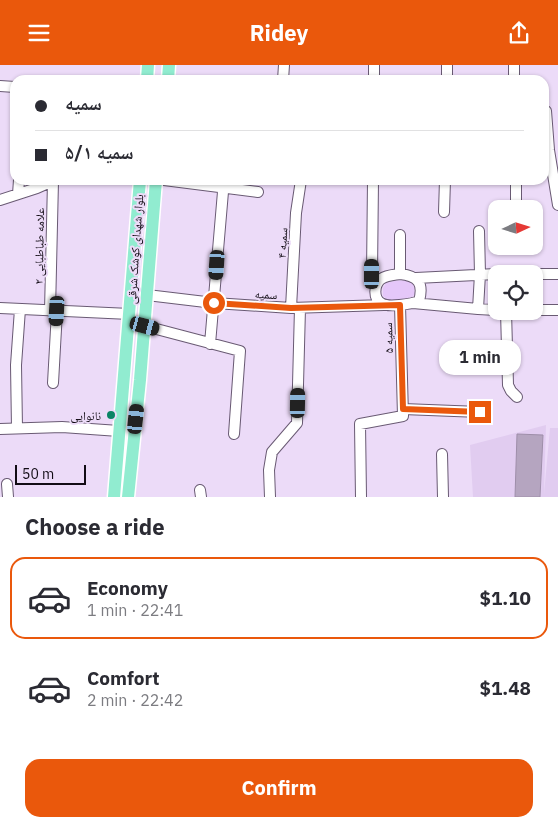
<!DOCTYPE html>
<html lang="en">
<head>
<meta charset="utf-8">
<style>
	body { margin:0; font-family:"IBM Plex Sans","Noto Naskh Arabic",sans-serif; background:#f2f2f3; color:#2b2b33; height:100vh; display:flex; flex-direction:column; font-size:19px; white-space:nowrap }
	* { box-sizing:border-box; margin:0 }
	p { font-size:16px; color:#7c7c81 }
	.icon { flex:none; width:28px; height:28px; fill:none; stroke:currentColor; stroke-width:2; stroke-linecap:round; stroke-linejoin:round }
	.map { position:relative; height:432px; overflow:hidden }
	.sheet { display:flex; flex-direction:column; background:#fff; flex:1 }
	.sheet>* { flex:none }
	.guide { position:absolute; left:10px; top:10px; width:539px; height:110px; border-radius:15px; box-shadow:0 1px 4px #0004; display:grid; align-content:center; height:110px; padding:0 25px; background:#fff }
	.needle { width:32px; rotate:86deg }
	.fabs { position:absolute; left:488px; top:135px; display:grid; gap:10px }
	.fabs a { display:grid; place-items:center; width:55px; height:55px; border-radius:10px; background:#fff; box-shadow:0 1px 4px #0004; font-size:25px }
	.scale { position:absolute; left:15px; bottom:12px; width:71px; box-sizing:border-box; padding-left:5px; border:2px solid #120c15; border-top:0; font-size:14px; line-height:18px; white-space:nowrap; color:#120c15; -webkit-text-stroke:4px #ecdbf8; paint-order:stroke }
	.end { position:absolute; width:22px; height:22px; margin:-11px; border:6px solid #ea580c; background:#fff; box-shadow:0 0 0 2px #fff }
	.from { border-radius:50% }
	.bubble { position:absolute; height:35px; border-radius:15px; background:#fff; box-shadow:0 1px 4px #0004; font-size:16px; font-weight:700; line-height:35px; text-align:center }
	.car { position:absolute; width:15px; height:30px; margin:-15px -8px; border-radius:6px; box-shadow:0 0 4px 1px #0007; background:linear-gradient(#222 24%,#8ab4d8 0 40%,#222 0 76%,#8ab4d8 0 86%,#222 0) }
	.guide b { display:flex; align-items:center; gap:18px; height:48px; font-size:19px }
	.guide b+b { border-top:1px solid #e1e1e2 }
	.guide i { width:12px; height:12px; background:#2b2b33 }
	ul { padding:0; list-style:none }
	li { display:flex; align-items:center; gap:15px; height:82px; margin:0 10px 8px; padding:0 15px; border:2px solid transparent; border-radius:15px }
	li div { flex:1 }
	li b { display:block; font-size:19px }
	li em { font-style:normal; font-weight:700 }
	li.current { border-color:#ea580c }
	li>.icon { width:45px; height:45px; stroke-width:1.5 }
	h2 { padding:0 25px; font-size:22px; line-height:60px }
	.cta { display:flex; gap:10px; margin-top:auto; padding:10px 25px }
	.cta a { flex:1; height:58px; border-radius:15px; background:#ea580c; color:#fff; font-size:20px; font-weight:700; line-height:58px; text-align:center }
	header { display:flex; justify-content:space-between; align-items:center; height:65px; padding:0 25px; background:#ea580c; color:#fff; font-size:22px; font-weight:700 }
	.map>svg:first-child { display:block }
</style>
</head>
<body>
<header><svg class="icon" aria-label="menu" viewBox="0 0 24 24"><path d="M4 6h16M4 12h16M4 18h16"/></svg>Ridey<svg class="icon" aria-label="share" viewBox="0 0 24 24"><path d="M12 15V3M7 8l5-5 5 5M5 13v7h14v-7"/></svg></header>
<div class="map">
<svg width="558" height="432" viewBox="0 0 558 432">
	<rect width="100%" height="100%" fill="#ecdbf8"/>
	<path fill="#e1ccf0" d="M546 360 544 429 550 363H558V432H473L470 380Z"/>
	<path fill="#e5c7f9" d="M407 215 413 219 415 229 412 232 399 235H388L383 231V223L386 218 395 216Z"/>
	<path fill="#b5a5c0" stroke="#9e8ea9" d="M517 369 543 370 540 432H515Z"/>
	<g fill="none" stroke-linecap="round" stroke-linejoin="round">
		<defs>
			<path id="minor" d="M514 0V15
				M283 15 284 0
				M374 15V0
				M447 15V0
				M0 21 15 22
				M546 46 549 85 558 140
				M164 115 258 127
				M373 115 372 209 376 221
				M516 115V142
				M18 129 19 115
				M0 135 37 123 55 115
				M444 147 445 115
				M400 209C418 211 424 218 419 236 411 239 388 243 381 238 373 233 374 220 381 214 387 210 394 210 400 209Z
				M400 209V170
				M534 209H558
				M416 213 496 209
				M147 230 214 238 291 243 384 240
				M413 238 478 244 496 245
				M0 243 130 249
				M291 243 296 148 301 115
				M478 244 480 209 479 166
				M534 245H558
				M50 246 53 116
				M506 246 508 320 511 326 517 332
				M145 261 240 286 234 369
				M210 279 224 115
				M53 318 57 246
				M403 344 480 347
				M17 363 16 300 20 244
				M0 364 62 362 119 366
				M442 389 443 432
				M7 419 8 432
				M200 425 201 432
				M270 432 269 405 272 387 297 358 300 243
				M361 432 360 359 403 351 400 240"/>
			<path id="major" d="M147 15 148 0
				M168 15 169 0
				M114 432 140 115
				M128 432 140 315 156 115"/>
		</defs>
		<use href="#minor" stroke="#695a73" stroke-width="12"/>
		<use href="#major" stroke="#fff" stroke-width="15"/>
		<use href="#minor" stroke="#fff" stroke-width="10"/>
		<use href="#major" stroke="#91ecd0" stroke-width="12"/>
	</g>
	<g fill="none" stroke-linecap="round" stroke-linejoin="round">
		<path stroke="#ea580c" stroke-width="6" d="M214 238 291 243 400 240 403 344 480 347"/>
	</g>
	<circle fill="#0a8465" stroke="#ecdbf8" stroke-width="2" cx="111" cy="350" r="5"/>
	<g text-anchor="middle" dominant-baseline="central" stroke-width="4" stroke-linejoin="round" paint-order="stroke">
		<g font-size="12" fill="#120c15" stroke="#ecdbf8">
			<text transform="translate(282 178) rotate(-87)">سمیه ۴</text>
			<text transform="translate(39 181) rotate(-89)">علامه طباطبایی ۲</text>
			<text transform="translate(135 184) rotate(-86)">بلوار شهدای کوشک شرقی</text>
			<text transform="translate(266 229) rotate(3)">سمیه</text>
			<text transform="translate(388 273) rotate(-92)">سمیه ۵</text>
		</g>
		<g font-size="12" fill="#120c15" stroke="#ecdbf8" text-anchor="end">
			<text x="101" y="350">نانوایی</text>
		</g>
	</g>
</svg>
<div class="fabs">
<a><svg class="needle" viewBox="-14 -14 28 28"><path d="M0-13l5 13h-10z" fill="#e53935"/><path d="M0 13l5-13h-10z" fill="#7c7c81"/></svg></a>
<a><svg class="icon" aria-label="locate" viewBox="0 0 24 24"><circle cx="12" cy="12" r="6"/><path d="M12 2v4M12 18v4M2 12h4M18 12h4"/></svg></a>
</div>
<div class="scale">50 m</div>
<i class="end from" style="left:214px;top:238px"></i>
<i class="end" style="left:480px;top:347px"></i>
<div class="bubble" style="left:439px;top:275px;width:82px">1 min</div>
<i class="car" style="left:217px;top:200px;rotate:184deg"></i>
<i class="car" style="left:372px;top:209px;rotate:0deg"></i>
<i class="car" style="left:57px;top:246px;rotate:183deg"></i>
<i class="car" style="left:145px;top:261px;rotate:105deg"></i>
<i class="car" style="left:298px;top:338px;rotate:1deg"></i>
<i class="car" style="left:136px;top:354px;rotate:6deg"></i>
<div class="guide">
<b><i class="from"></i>سمیه</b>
<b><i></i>سمیه ۵/۱</b>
</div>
</div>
<section class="sheet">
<h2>Choose a ride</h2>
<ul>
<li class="current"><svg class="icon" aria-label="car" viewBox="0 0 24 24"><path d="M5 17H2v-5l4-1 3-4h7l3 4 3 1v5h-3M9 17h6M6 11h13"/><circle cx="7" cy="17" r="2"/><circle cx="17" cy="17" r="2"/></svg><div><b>Economy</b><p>1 min · 22:41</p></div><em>$1.10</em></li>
<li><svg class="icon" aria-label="car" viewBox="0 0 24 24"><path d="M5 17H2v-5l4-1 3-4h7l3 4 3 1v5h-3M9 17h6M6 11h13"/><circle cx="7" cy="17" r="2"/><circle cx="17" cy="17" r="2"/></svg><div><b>Comfort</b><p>2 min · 22:42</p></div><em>$1.48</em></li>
</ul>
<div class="cta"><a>Confirm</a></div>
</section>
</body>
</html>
